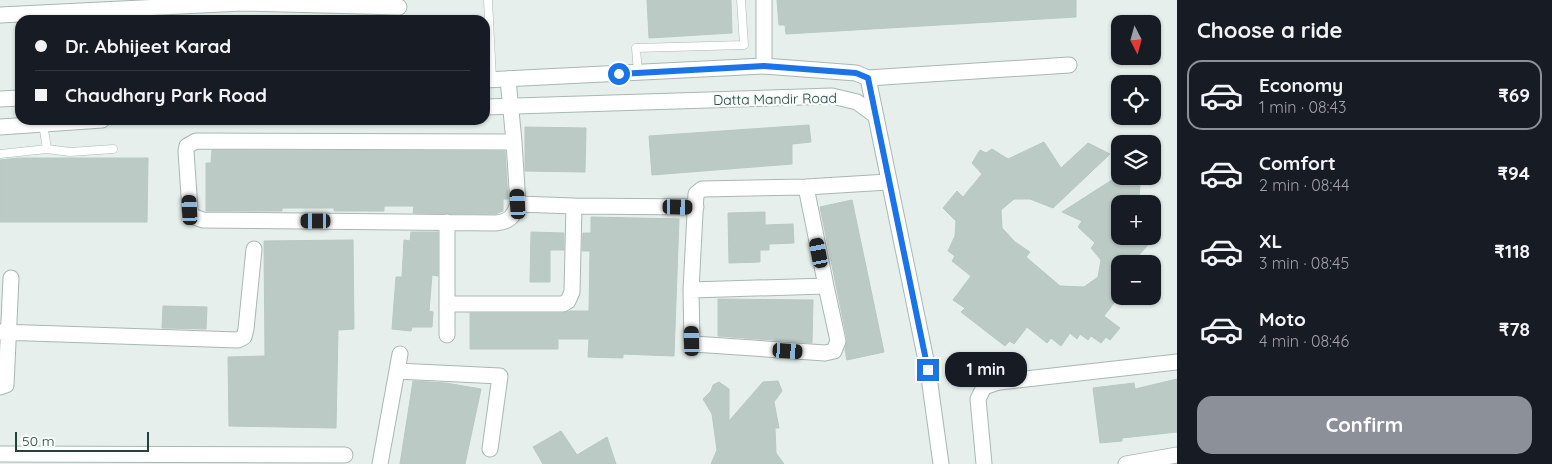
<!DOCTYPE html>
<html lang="en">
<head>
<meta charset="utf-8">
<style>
	body { margin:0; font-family:Quicksand,sans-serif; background:#20242c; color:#f1f3f6; height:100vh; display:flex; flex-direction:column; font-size:19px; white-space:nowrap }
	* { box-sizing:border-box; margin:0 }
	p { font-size:16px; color:#9ea1a6 }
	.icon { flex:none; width:28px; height:28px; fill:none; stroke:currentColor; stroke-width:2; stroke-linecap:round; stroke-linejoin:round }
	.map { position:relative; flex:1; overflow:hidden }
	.sheet { display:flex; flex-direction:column; background:#171b24; width:375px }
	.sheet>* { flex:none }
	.banner { position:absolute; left:15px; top:15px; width:475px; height:110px; border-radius:15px; box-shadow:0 1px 4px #0004; display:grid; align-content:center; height:110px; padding:0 20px; background:#171b24 }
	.needle { width:32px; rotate:174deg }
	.controls { position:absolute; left:1111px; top:15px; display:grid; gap:10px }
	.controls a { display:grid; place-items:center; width:50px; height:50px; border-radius:10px; background:#171b24; box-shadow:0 1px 4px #0004; font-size:25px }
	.scale { position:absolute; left:15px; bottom:12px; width:134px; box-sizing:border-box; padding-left:5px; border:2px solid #24423a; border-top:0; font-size:14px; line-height:18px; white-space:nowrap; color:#24423a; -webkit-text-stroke:4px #f7fbf9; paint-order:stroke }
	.end { position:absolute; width:22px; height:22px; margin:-11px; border:6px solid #1a73e8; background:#fff; box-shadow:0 0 0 2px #fff }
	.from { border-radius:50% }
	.bubble { position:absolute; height:35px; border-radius:15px; background:#171b24; box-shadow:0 1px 4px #0004; font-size:16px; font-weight:800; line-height:35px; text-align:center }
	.car { position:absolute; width:15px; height:30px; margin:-15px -8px; border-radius:6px; box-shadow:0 0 4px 1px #0007; background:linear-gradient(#222 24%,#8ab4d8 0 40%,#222 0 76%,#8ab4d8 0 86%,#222 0) }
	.banner b { display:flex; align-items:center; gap:18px; height:48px; font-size:19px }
	.banner b+b { border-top:1px solid #363941 }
	.banner i { width:12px; height:12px; background:#f1f3f6 }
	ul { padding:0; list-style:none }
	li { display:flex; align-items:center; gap:15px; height:70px; margin:0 10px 8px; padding:0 10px; border:2px solid transparent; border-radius:15px }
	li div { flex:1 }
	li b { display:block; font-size:19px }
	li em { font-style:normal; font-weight:800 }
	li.active { border-color:#8c9099 }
	li>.icon { width:45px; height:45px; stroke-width:1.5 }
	h2 { padding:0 20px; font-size:22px; line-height:60px }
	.primary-button { display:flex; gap:10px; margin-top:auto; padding:10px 20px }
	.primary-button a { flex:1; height:58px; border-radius:15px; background:#8c9099; color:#fff; font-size:20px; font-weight:800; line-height:58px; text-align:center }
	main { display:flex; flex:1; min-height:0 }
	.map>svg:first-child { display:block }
</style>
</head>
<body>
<main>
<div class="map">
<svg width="1177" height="464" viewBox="0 0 1177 464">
	<rect width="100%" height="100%" fill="#e6efeb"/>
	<path fill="#bbcac4" stroke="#b8c9c2" d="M647 0H731L732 33 649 38Z
		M777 0H1076V17L786 34 785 25H779Z
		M809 125 811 142 792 144V164L652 175 649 136Z
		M525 127 586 128 585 172 525 171Z
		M1044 142 1061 168 1088 143 1110 154 1053 208 1030 199H1014L1001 210 1002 228 1015 242 1030 252 1026 257 1060 286 1084 287 1098 277 1101 260 1091 248 1095 243 1078 227 1082 221 1062 212 1118 176H1133L1140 186 1139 196 1132 204H1120V236H1141L1148 245 1138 256 1139 264H1120V295L1104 316 1120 328 1110 340 1106 337 1101 343 1091 336 1088 340 1080 334 1077 339 1070 333 1061 346 1051 338 1047 343 1027 327 1014 344 1010 341 1005 346 961 312 965 308 953 300 971 276 952 261 955 256 948 251 955 236 956 221 943 208 957 191 963 197 982 174 972 163 980 150 986 153 992 149 1008 159Z
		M212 150 505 151 508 199H503V211L495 214 413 213 414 206H384V211H334V208H282V211H206V163H211Z
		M19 158H148L147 222H0V160Z
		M852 200 884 352 847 360 845 350 847 339 820 207Z
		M765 212V225L793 224 794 243 769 244V250H760V262L729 263 728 213Z
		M591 217 679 219 674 356 623 354V358L588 357 589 339H558V349H470V313H563L570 311H589L590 251H582L583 233H591Z
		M411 232H438V276L432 275 429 311 433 312 432 327H412L411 331 392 329 396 277H402L404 240 410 241Z
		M531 232 564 233V250H550V282H530Z
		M353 240 354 329 338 330 336 428 229 426 228 357 265 356 264 241Z
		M718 299 813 300 812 343 718 336Z
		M163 306 207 307 206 329 162 328Z
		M1177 379V432L1122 438V441L1100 443 1093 388 1134 383 1135 389Z
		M413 381 446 383 481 389 465 464H400Z
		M778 381 782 391 774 402 779 428H775L776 453 784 464H711L717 450 712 414 703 399 711 391 713 385 719 382 729 389V421L763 382Z
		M561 431 577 455 607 437 616 464H543L533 447Z"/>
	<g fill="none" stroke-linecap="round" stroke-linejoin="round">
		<defs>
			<path id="service" d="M488 0 492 80
				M638 73 636 48 744 45 741 0
				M43 124 47 149 70 152 113 149
				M0 154 47 149"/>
			<path id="minor" d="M0 15 242 3 399 7
				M764 66V0
				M868 78 1069 65
				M508 79 514 142
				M806 187 826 286
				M518 204 514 142 196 141 187 146 186 151 190 210 192 216 203 220 496 223C509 222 514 216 518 204L574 206
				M691 290 692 341 694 344 825 353 834 351 838 341 826 286 691 290 696 194 702 189 806 187 888 182
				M448 304H563L568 301 572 292 574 206 696 207
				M0 332 238 340 244 337 246 329 254 249
				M447 335V222
				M397 371 500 376 490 449
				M0 387 6 385 11 278
				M0 454 345 455
				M380 464 400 354
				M984 464 978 399 984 387 999 382 1177 362
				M1126 464 1177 455"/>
			<path id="tertiary" d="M485 80 764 66 856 73 868 78 928 370 941 464
				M0 99 20 98
				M485 107 832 96 857 102 876 116
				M0 127 102 120"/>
		</defs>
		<use href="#service" stroke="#a8b8b2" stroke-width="9"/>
		<use href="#minor" stroke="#a8b8b2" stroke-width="17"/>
		<use href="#tertiary" stroke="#a8b8b2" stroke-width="17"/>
		<use href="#service" stroke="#fff" stroke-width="8"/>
		<use href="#minor" stroke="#fff" stroke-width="15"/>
		<use href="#tertiary" stroke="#fff" stroke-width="15"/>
	</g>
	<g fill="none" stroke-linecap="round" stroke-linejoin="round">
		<path stroke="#1a73e8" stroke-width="6" d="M619 74 764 66 856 73 868 78 928 370"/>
	</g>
	<g text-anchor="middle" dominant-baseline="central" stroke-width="4.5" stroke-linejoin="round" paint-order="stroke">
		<g font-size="14" fill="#24423a" stroke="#f7fbf9">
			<text transform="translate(775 99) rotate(-1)">Datta Mandir Road</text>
		</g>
	</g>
</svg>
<div class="controls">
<a><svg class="needle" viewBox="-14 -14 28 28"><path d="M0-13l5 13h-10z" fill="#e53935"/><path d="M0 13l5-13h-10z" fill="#9ea1a6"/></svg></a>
<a><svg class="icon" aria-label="locate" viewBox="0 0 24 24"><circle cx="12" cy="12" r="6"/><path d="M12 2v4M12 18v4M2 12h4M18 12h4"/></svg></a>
<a><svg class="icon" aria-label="layers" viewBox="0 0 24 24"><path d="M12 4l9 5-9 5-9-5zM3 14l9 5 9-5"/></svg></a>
<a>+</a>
<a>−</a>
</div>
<div class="scale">50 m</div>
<i class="end from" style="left:619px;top:74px"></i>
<i class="end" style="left:928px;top:370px"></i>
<div class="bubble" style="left:945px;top:352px;width:82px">1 min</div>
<i class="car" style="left:518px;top:204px;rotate:357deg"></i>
<i class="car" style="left:678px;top:207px;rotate:91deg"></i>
<i class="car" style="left:190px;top:210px;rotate:357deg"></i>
<i class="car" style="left:316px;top:221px;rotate:270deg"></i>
<i class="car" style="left:819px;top:253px;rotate:349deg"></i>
<i class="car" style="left:692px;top:341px;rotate:359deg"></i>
<i class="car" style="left:788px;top:351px;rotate:94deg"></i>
<div class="banner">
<b><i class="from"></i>Dr. Abhijeet Karad</b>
<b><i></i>Chaudhary Park Road</b>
</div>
</div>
<section class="sheet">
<h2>Choose a ride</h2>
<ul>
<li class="active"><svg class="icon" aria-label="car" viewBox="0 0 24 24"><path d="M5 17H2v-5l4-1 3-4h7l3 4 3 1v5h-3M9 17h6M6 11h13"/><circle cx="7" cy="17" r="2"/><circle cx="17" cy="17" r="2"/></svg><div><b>Economy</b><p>1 min · 08:43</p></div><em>₹69</em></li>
<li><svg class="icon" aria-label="car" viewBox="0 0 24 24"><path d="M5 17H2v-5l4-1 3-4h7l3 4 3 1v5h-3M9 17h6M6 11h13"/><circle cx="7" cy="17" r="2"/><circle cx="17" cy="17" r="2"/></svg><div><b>Comfort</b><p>2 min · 08:44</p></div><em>₹94</em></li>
<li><svg class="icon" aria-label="car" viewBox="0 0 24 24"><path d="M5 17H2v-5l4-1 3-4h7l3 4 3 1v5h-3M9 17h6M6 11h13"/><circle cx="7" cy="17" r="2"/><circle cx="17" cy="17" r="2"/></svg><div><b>XL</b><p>3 min · 08:45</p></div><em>₹118</em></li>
<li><svg class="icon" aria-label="car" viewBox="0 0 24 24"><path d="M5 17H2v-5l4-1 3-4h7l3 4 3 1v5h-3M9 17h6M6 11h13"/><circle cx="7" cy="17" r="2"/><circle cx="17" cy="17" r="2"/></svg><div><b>Moto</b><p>4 min · 08:46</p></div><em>₹78</em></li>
</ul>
<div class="primary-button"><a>Confirm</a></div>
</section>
</main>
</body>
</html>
